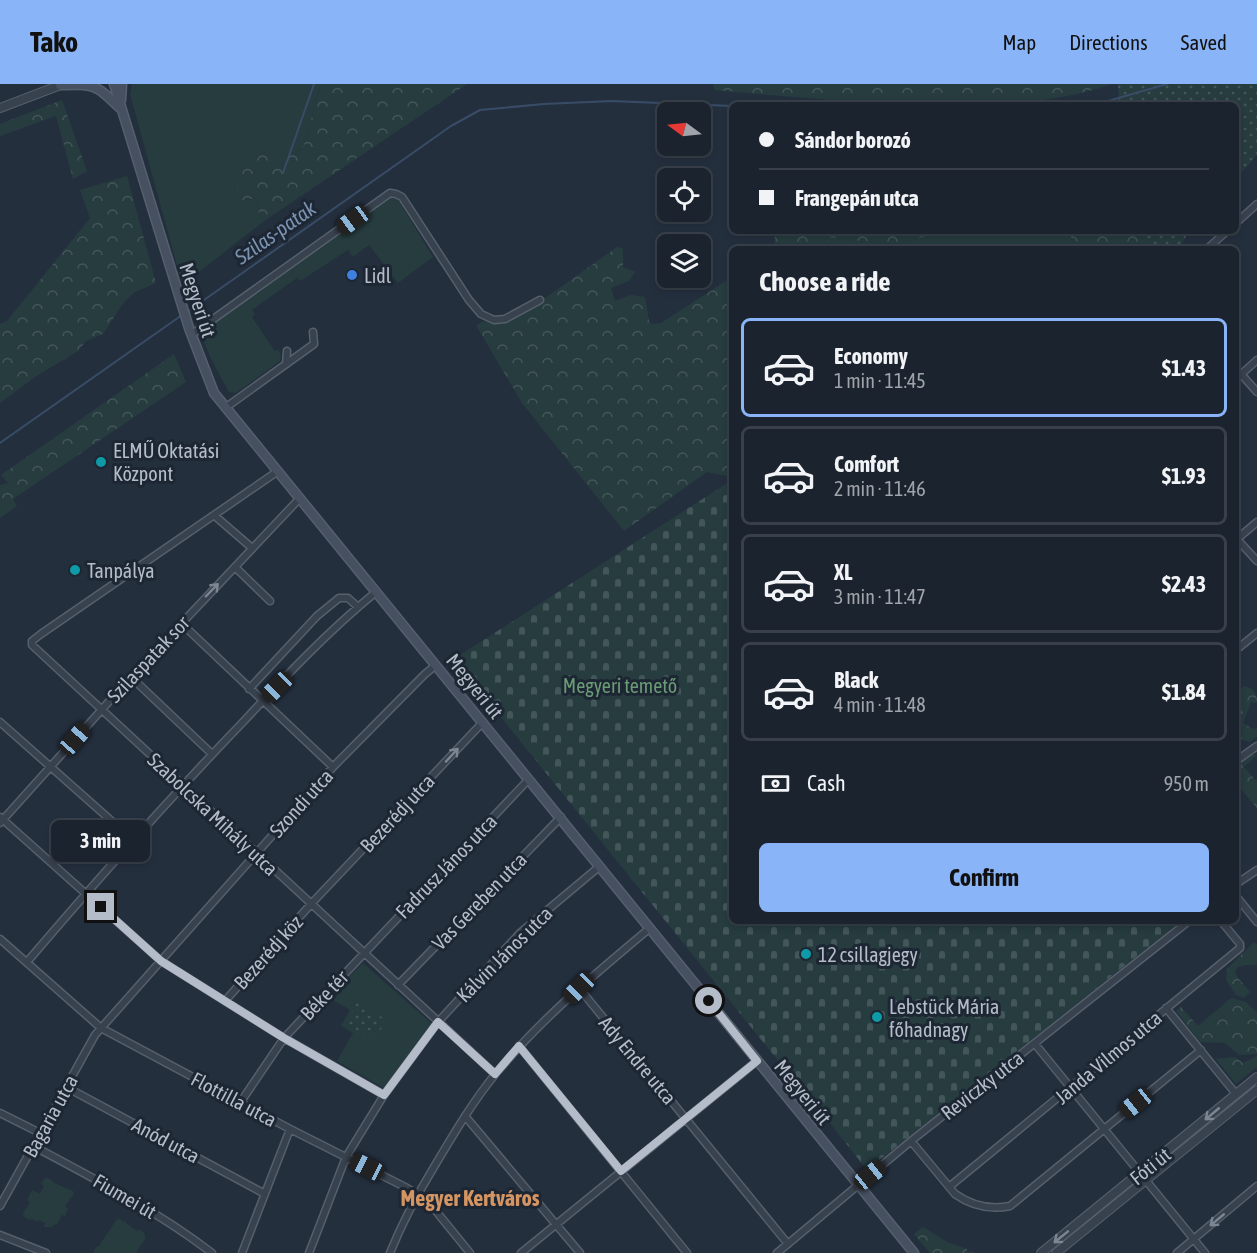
<!DOCTYPE html>
<html lang="en">
<head>
<meta charset="utf-8">
<style>
	body { margin:0; font-family:"Asap Condensed",sans-serif; background:#242b36; color:#f1f3f6; height:100vh; display:flex; flex-direction:column; font-size:22px; white-space:nowrap }
	* { box-sizing:border-box; margin:0 }
	p { font-size:20px; color:#a0a4aa }
	.icon { flex:none; width:33px; height:33px; fill:none; stroke:currentColor; stroke-width:2; stroke-linecap:round; stroke-linejoin:round }
	.map { position:relative; flex:1; overflow:hidden }
	.side { position:absolute; left:729px; top:162px; width:510px; height:678px; display:flex; flex-direction:column; background:#1b232e; border-radius:9px; box-shadow:0 3px 9px #0003,0 0 0 2px #39404a }
	.side>* { flex:none }
	.banner { position:absolute; left:729px; top:18px; width:510px; height:132px; border-radius:9px; box-shadow:0 3px 9px #0003,0 0 0 2px #39404a; display:grid; align-content:center; height:132px; padding:0 30px; background:#1b232e }
	.needle { width:39px; rotate:285deg }
	.tools { position:absolute; left:657px; top:18px; display:grid; gap:12px }
	.tools a { display:grid; place-items:center; width:54px; height:54px; border-radius:9px; background:#1b232e; box-shadow:0 3px 9px #0003,0 0 0 2px #39404a; font-size:30px }
	.end { position:absolute; width:27px; height:27px; margin:-14px; border:8px solid #b4bcc9; background:#111; box-shadow:0 0 0 3px #111 }
	.from { border-radius:50% }
	.bubble { position:absolute; height:42px; border-radius:9px; background:#1b232e; box-shadow:0 3px 9px #0003,0 0 0 2px #39404a; font-size:20px; font-weight:700; line-height:42px; text-align:center }
	.car { position:absolute; width:18px; height:36px; margin:-18px -9px; border-radius:8px; box-shadow:0 0 4px 2px #0007; background:linear-gradient(#222 24%,#8ab4d8 0 40%,#222 0 76%,#8ab4d8 0 86%,#222 0) }
	.banner b { display:flex; align-items:center; gap:21px; height:57px; font-size:22px }
	.banner b+b { border-top:2px solid #39404a }
	.banner i { width:15px; height:15px; background:#f1f3f6 }
	ul { padding:0; list-style:none }
	li { display:flex; align-items:center; gap:18px; height:99px; margin:0 12px 9px; padding:0 18px; border:3px solid #39404a; border-radius:9px }
	li div { flex:1 }
	li b { display:block; font-size:22px }
	li em { font-style:normal; font-weight:700 }
	li.current { border-color:#8ab4f8 }
	li>.icon { width:54px; height:54px; stroke-width:1.5 }
	h2 { padding:0 30px; font-size:27px; line-height:72px }
	.pay { display:flex; align-items:center; gap:15px; height:66px; padding:0 30px; font-size:22px }
	.pay p { margin-inline-start:auto }
	.primary-button { display:flex; gap:12px; margin-top:auto; padding:12px 30px }
	.primary-button a { flex:1; height:69px; border-radius:9px; background:#8ab4f8; color:#111; font-size:24px; font-weight:700; line-height:69px; text-align:center }
	header { display:flex; align-items:center; gap:36px; box-sizing:border-box; height:84px; padding:0 30px; background:#8ab4f8; color:#111 }
	header strong { font-size:28px }
	nav { display:flex; gap:33px; margin-inline-start:auto; font-size:21px }
	.map>svg:first-child { display:block }
</style>
</head>
<body>
<header>
<strong>Tako</strong>
<nav><a>Map</a><a>Directions</a><a>Saved</a></nav>
</header>
<div class="map">
<svg width="1257" height="1169" viewBox="0 0 1257 1169">
	<defs>
		<pattern id="forest-crowns" width="20" height="18" patternUnits="userSpaceOnUse" patternTransform="scale(1.5)"><rect width="20" height="18" fill="#263c3f"/><path d="M2 6a3 3 0 1 1 6 0M12 15a3 3 0 1 1 6 0" fill="none" stroke="#435659"/></pattern>
		<pattern id="cemetery-stones" width="16" height="16" patternUnits="userSpaceOnUse" patternTransform="scale(1.5)"><rect width="16" height="16" fill="#263c3f"/><path d="M2 7V4a2 2 0 0 1 4 0v3zM10 15v-3a2 2 0 0 1 4 0v3z" fill="#435659"/></pattern>
		<pattern id="park-dots" width="8" height="8" patternUnits="userSpaceOnUse" patternTransform="scale(1.5)"><rect width="8" height="8" fill="#263c3f"/><path d="M2 2h.1M6 6h.1" fill="none" stroke="#435659" stroke-width="1.8" stroke-linecap="round"/></pattern>
	</defs>
	<rect width="100%" height="100%" fill="#242f3e"/>
	<path fill="#263c3f" d="M132 0H321L303 64 287 72 237 108 241 117 256 114 259 131 267 135 199 188 181 196 130 10Z
		M390 113 398 116 433 173 398 199 369 161 353 173 348 166 300 197 297 194 252 226 255 230 252 233 275 267 278 266 281 271 280 277 236 309 229 308 211 275 200 248Z
		M944 147H1069L1075 165H829L827 153 895 161Z
		M363 879 431 939 384 1004 337 977 353 949 341 942 350 926 334 917 338 910 335 907Z
		M48 1094 54 1098V1099L73 1107 74 1110 65 1122 68 1125 65 1132 62 1131 58 1139 51 1143H44L45 1139 39 1136 38 1138 31 1135 30 1136 24 1133 23 1129 30 1118 27 1116 32 1106 40 1110 44 1102 41 1100 44 1095Z
		M117 1135H120L124 1138 126 1137V1139L137 1147 139 1145 145 1150V1156L137 1166V1169H93L96 1163H98Z"/>
	<path fill="url(#forest-crowns)" d="M321 0H467L267 135 259 131 256 114 240 117C232 97 243 82 256 68L278 67 287 72 303 64Z
		M713 0H1112C1061 18 1003 21 950 21 871 21 793 13 714 6Z
		M62 16 87 87 73 95 56 32 0 52V40Z
		M127 92 156 199 135 208 124 218 103 250 86 257 78 267 35 293 0 319V240L7 237 90 134 80 106Z
		M775 147H944L895 161 827 153 829 165H774Z
		M1069 147H1138L1150 165H1075Z
		M617 163 623 165V183L635 188 629 197 611 204 615 217 631 211 645 213 649 237 652 240 661 239 732 193V393L707 388 624 447 522 319 476 241 484 237C499 241 509 238 523 230Z
		M174 270 186 298 13 415 17 422 0 434V401L8 399 1 391Z
		M1244 602C1254 604 1257 609 1257 619L1251 618 1243 639 1251 644 1257 645V653L1249 658 1241 655 1242 648 1236 645V608Z
		M1250 670 1257 671 1244 683 1257 698V724L1236 699V680Z
		M1254 858 1257 861V881H1246L1238 883 1235 888 1238 894 1250 908 1244 914 1236 911 1226 896 1227 885Z
		M1231 914 1246 918 1257 928V970L1239 971 1225 959 1200 958 1176 927 1181 923 1198 942Z
		M1257 972V983L1236 1000 1216 975 1235 973 1243 979Z
		M923 1143 947 1158 967 1165V1168L977 1169H930L914 1150Z"/>
	<path fill="url(#cemetery-stones)" d="M729 398 732 399V837H1181L867 1086 788 986 784 984 454 575Z"/>
	<path fill="url(#park-dots)" d="M1118 0H1257V71L1236 95V21H1119Z
		M1138 147H1189L1179 165H1150Z
		M357 919 387 936 377 951 368 946 365 951 345 939Z"/>
	<g fill="none" stroke-linecap="round" stroke-linejoin="round">
		<path stroke="#394c67" stroke-width="2" d="M1094 21 1167 0
			M283 89 314 0
			M187 228 451 42 480 26 544 20 612 17 732 22
			M0 359 182 231"/>
		<defs>
			<path id="minor" d="M1236 139 1257 120
				M1207 165 1227 147
				M191 251 390 109 396 110 402 113 469 216 481 230 494 236 505 235 540 216
				M286 280 287 267
				M1241 290 1257 308
				M1236 295 1257 276
				M225 324 314 260 313 248
				M278 387 41 550 32 557V561L495 990
				M215 432 252 464
				M1236 454 1257 477
				M1237 455 1257 438
				M235 483 270 517
				M181 539 333 683
				M1236 566 1257 549
				M131 593 212 670
				M249 605 317 532 339 514H348L358 523
				M0 638 132 755
				M1236 677 1257 662
				M0 733 161 877 284 954 384 1011
				M0 739 131 593 300 414
				M1236 800 1257 786
				M1236 812 1257 838
				M0 855 101 944 290 1045 407 1104 427 1116 470 1169
				M27 878C97 796 168 716 243 638 285 593 328 547 376 508
				M398 901 561 733
				M579 904 788 1160
				M225 917 311 820 483 638
				M1166 924 1236 1010
				M1035 960 1205 1169
				M519 962 687 1169
				M66 1003 265 1110
				M240 1019 284 954 529 695
				M0 1029 40 1049
				M465 1032 580 1169
				M911 1057 955 1110C972 1122 990 1126 1010 1122L1201 966
				M33 1062C95 1095 157 1127 212 1169
				M949 1103 1240 864V860L1221 837
				M0 1122 95 951 333 683 425 590 436 581
				M0 1151 46 1169
				M242 1169 290 1045
				M309 1169 346 1073 384 1011 438 938 520 849 600 782
				M390 1169C402 1139 417 1111 434 1083 453 1051 473 1017 497 988 542 934 596 889 650 844
				M521 1169 757 977
				M777 1169 911 1057 1189 837
				M1177 1169 1257 1102"/>
			<path id="tertiary" d="M0 24 63 0
				M1041 1169 1257 993
				M1056 1169 1257 1006"/>
			<path id="secondary" d="M114 0 189 244 214 309 914 1169
				M60 1C95 0 95 0 120 24
				M121 16 122 0"/>
		</defs>
		<use href="#minor" stroke="#565f6c" stroke-width="9"/>
		<use href="#tertiary" stroke="#565f6c" stroke-width="10"/>
		<use href="#secondary" stroke="#565f6c" stroke-width="11"/>
		<use href="#minor" stroke="#38414e" stroke-width="6"/>
		<use href="#tertiary" stroke="#38414e" stroke-width="8"/>
		<use href="#secondary" stroke="#465061" stroke-width="8"/>
	</g>
	<defs><path id="oneway-shaft" d="M-6 0H5M1.5-3L5.5 0L1.5 3" fill="none" stroke-width="1.6" stroke-linecap="round" stroke-linejoin="round" transform="scale(1.5)"/></defs>
	<g stroke="#7c8592">
		<use href="#oneway-shaft" transform="translate(212 506) rotate(-46)"/>
		<use href="#oneway-shaft" transform="translate(452 671) rotate(-47)"/>
		<use href="#oneway-shaft" transform="translate(1212 1030) rotate(140)"/>
		<use href="#oneway-shaft" transform="translate(1217 1136) rotate(140)"/>
		<use href="#oneway-shaft" transform="translate(1061 1153) rotate(141)"/>
	</g>
	<g fill="none" stroke-linecap="round" stroke-linejoin="round">
		<path stroke="#b4bcc9" stroke-width="8" d="M101 823 161 877 284 954 384 1011 438 938 495 990 519 962 621 1087 757 977 709 917"/>
	</g>
	<circle fill="#3f7fe0" stroke="#1d2633" stroke-width="2" cx="352" cy="191" r="6"/>
	<g fill="#0f9aa8" stroke="#1d2633" stroke-width="2">
		<circle cx="101" cy="378" r="6"/>
		<circle cx="75" cy="486" r="6"/>
		<circle cx="806" cy="870" r="6"/>
		<circle cx="877" cy="933" r="6"/>
	</g>
	<g text-anchor="middle" dominant-baseline="central" stroke-width="6" stroke-linejoin="round" paint-order="stroke">
		<g font-size="20" fill="#b4bcc9" stroke="#1d2633" text-anchor="start">
			<text x="364" y="191">Lidl</text>
			<text x="113" y="366">ELMŰ Oktatási<tspan x="113" dy="23">Központ</tspan></text>
			<text x="87" y="486">Tanpálya</text>
			<text x="818" y="870">12 csillagjegy</text>
			<text x="889" y="922">Lebstück Mária<tspan x="889" dy="23">főhadnagy</tspan></text>
		</g>
		<g font-size="20" fill="#b4bcc9" stroke="#1d2633">
			<text transform="translate(198 216) rotate(72)">Megyeri út</text>
			<text transform="translate(148 575) rotate(-47)">Szilaspatak sor</text>
			<text transform="translate(475 602) rotate(51)">Megyeri út</text>
			<text transform="translate(301 719) rotate(-48)">Szondi utca</text>
			<text transform="translate(397 729) rotate(-47)">Bezerédj utca</text>
			<text transform="translate(213 730) rotate(43)">Szabolcska Mihály utca</text>
			<text transform="translate(446 782) rotate(-46)">Fadrusz János utca</text>
			<text transform="translate(479 817) rotate(-46)">Vas Gereben utca</text>
			<text transform="translate(268 868) rotate(-48)">Bezerédj köz</text>
			<text transform="translate(504 870) rotate(-45)">Kálvin János utca</text>
			<text transform="translate(324 911) rotate(-47)">Béke tér</text>
			<text transform="translate(1108 973) rotate(-40)">Janda Vilmos utca</text>
			<text transform="translate(638 976) rotate(50)">Ady Endre utca</text>
			<text transform="translate(982 1001) rotate(-38)">Reviczky utca</text>
			<text transform="translate(803 1008) rotate(51)">Megyeri út</text>
			<text transform="translate(234 1015) rotate(28)">Flottilla utca</text>
			<text transform="translate(50 1032) rotate(-61)">Bagaria utca</text>
			<text transform="translate(166 1056) rotate(28)">Anód utca</text>
			<text transform="translate(1150 1082) rotate(-39)">Fóti út</text>
			<text transform="translate(125 1112) rotate(30)">Fiumei út</text>
		</g>
		<g font-size="20" fill="#6b9a76" stroke="#1d2633">
			<text x="620" y="601">Megyeri temető</text>
		</g>
		<g font-size="21" font-style="italic" fill="#7c92b1" stroke="#1d2633">
			<text transform="translate(275 148) rotate(-35)">Szilas-patak</text>
		</g>
		<g font-size="22" font-weight="bold" fill="#d59563" stroke="#1d2633">
			<text x="470" y="1114">Megyer Kertváros</text>
		</g>
	</g>
</svg>
<div class="tools">
<a><svg class="needle" viewBox="-14 -14 28 28"><path d="M0-13l5 13h-10z" fill="#e53935"/><path d="M0 13l5-13h-10z" fill="#a0a4aa"/></svg></a>
<a><svg class="icon" aria-label="locate" viewBox="0 0 24 24"><circle cx="12" cy="12" r="6"/><path d="M12 2v4M12 18v4M2 12h4M18 12h4"/></svg></a>
<a><svg class="icon" aria-label="layers" viewBox="0 0 24 24"><path d="M12 4l9 5-9 5-9-5zM3 14l9 5 9-5"/></svg></a>
</div>
<i class="end from" style="left:709px;top:917px"></i>
<i class="end" style="left:101px;top:823px"></i>
<div class="bubble" style="left:51px;top:736px;width:99px">3 min</div>
<i class="car" style="left:353px;top:136px;rotate:234deg"></i>
<i class="car" style="left:277px;top:603px;rotate:225deg"></i>
<i class="car" style="left:75px;top:655px;rotate:41deg"></i>
<i class="car" style="left:579px;top:904px;rotate:225deg"></i>
<i class="car" style="left:1136px;top:1019px;rotate:231deg"></i>
<i class="car" style="left:367px;top:1083px;rotate:297deg"></i>
<i class="car" style="left:870px;top:1091px;rotate:51deg"></i>
<div class="banner">
<b><i class="from"></i>Sándor borozó</b>
<b><i></i>Frangepán utca</b>
</div>
<section class="side">
<h2>Choose a ride</h2>
<ul>
<li class="current"><svg class="icon" aria-label="car" viewBox="0 0 24 24"><path d="M5 17H2v-5l4-1 3-4h7l3 4 3 1v5h-3M9 17h6M6 11h13"/><circle cx="7" cy="17" r="2"/><circle cx="17" cy="17" r="2"/></svg><div><b>Economy</b><p>1 min · 11:45</p></div><em>$1.43</em></li>
<li><svg class="icon" aria-label="car" viewBox="0 0 24 24"><path d="M5 17H2v-5l4-1 3-4h7l3 4 3 1v5h-3M9 17h6M6 11h13"/><circle cx="7" cy="17" r="2"/><circle cx="17" cy="17" r="2"/></svg><div><b>Comfort</b><p>2 min · 11:46</p></div><em>$1.93</em></li>
<li><svg class="icon" aria-label="car" viewBox="0 0 24 24"><path d="M5 17H2v-5l4-1 3-4h7l3 4 3 1v5h-3M9 17h6M6 11h13"/><circle cx="7" cy="17" r="2"/><circle cx="17" cy="17" r="2"/></svg><div><b>XL</b><p>3 min · 11:47</p></div><em>$2.43</em></li>
<li><svg class="icon" aria-label="car" viewBox="0 0 24 24"><path d="M5 17H2v-5l4-1 3-4h7l3 4 3 1v5h-3M9 17h6M6 11h13"/><circle cx="7" cy="17" r="2"/><circle cx="17" cy="17" r="2"/></svg><div><b>Black</b><p>4 min · 11:48</p></div><em>$1.84</em></li>
</ul>
<div class="pay"><svg class="icon" aria-label="cash" viewBox="0 0 24 24"><path d="M3 7h18v10H3z"/><circle cx="12" cy="12" r="2"/></svg>Cash<p>950 m</p></div>
<div class="primary-button"><a>Confirm</a></div>
</section>
</div>
</body>
</html>
